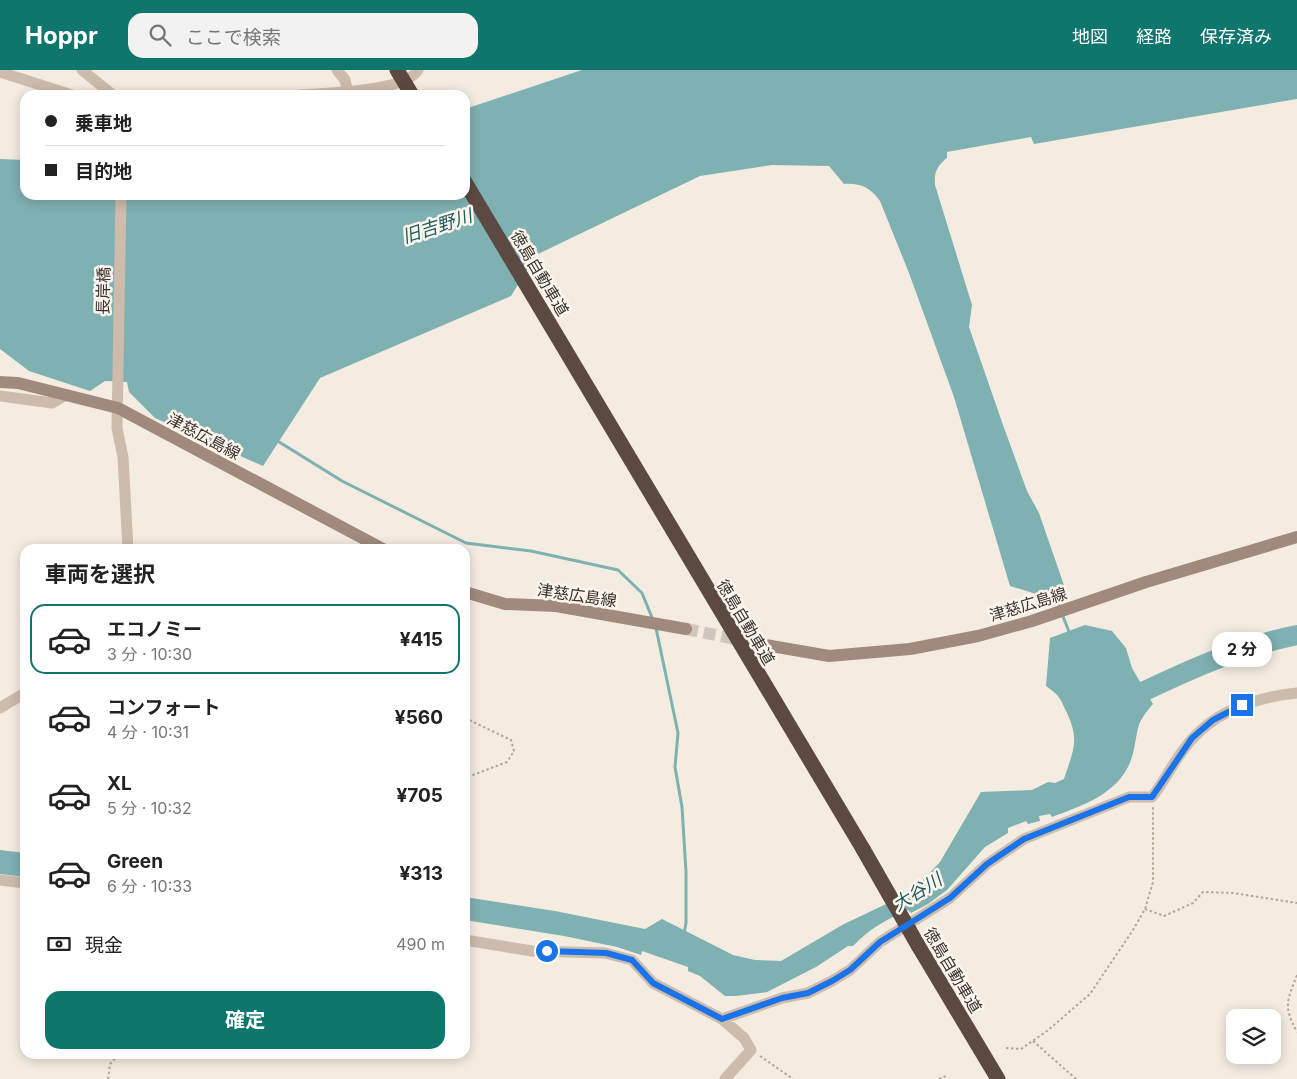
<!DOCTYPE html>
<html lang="ja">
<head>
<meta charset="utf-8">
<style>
	body { margin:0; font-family:Inter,"Noto Sans JP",sans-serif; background:#f2f2f2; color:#222; height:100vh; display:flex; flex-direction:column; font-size:19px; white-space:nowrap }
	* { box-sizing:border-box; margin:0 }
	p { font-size:16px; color:#767676 }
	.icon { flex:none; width:28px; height:28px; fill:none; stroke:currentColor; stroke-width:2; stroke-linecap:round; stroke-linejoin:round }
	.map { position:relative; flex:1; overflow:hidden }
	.side { position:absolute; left:20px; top:474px; width:450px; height:515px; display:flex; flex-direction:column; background:#fff; border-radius:15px; box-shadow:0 2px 12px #0003 }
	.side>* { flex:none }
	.hud { position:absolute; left:20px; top:20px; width:450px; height:110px; border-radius:15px; box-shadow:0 2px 12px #0003; display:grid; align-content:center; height:110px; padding:0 25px; background:#fff }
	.buttons { position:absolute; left:1226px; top:939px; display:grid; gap:10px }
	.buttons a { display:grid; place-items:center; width:55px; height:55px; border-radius:10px; background:#fff; box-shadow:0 2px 12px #0003; font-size:25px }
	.end { position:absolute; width:22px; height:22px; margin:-11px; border:6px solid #1a73e8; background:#fff; box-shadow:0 0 0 2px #fff }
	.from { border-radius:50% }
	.bubble { position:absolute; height:35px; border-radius:15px; background:#fff; box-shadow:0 2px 12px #0003; font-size:16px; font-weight:700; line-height:35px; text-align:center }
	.hud b { display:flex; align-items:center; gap:18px; height:48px; font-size:19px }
	.hud b+b { border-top:1px solid #e0e0e0 }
	.hud i { width:12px; height:12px; background:#222 }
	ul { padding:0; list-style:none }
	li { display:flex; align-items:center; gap:15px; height:70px; margin:0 10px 8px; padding:0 15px; border:2px solid transparent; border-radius:15px }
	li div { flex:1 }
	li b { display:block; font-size:19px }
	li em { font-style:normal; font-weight:700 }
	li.selected { border-color:#0f766e }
	li>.icon { width:45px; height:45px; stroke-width:1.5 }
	h2 { padding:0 25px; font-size:22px; line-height:60px }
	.pay { display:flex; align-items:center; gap:12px; height:55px; padding:0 25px; font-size:19px }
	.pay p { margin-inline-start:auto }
	.button { display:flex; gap:10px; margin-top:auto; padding:10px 25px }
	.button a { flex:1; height:58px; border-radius:15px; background:#0f766e; color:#fff; font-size:20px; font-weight:700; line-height:58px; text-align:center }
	header { display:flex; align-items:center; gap:30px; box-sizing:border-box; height:70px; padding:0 25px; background:#0f766e; color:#fff }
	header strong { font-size:24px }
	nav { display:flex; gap:28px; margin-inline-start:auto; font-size:18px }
	.search { width:350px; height:45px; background:#f2f2f2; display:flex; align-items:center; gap:12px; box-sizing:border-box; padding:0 18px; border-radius:15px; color:#767676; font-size:19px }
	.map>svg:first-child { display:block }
</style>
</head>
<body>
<header>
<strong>Hoppr</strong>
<div class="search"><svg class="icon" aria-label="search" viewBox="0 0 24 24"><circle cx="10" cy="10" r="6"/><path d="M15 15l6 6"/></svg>ここで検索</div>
<nav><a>地図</a><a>経路</a><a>保存済み</a></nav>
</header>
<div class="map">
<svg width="1297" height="1009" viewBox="0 0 1297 1009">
	<rect width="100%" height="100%" fill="#f4ebe1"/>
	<path fill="#7fb0b2" d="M582 0H1297V29L1034 74 1031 67 947 82V88C937 96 934 102 935 115L972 235 969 257 1003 355 1027 421 1039 443 1066 521 1046 527 1010 516 954 327 909 203 880 131C870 117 860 113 844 114L829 96 772 95 700 106 536 185 511 226 320 308 263 396 155 348 129 322 127 312 105 311 90 321 29 301 0 279V89L25 90V125H465V39Z
		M1085 555 1112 561 1126 578 1132 598 1153 634C1136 654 1139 655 1134 679 1126 721 1087 734 1052 747L1050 744 1039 746 1040 751 1028 754 1026 751 1008 758V763L985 777 947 820 928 834 911 843 908 840C886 850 870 858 853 876H848L816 897 767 922 736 926H725L700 906 688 901V897L642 881 641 885 617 877 564 866 465 850V827L555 841 645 859 662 849 733 885 755 890 781 891 844 854 903 826 921 812 940 792 981 722 1032 720 1048 712 1055 713 1064 709C1073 681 1080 671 1067 643 1060 628 1060 626 1046 616L1050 568Z
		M0 780 25 783V807L0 804Z"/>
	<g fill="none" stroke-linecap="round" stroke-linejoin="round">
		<path stroke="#7fb0b2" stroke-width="3" d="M276 370 342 411 466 473 531 481 618 500 642 523 653 550
			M1053 521 1060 538
			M1062 544 1070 564
			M656 558 678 663 675 697 682 737 686 802V853L684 863"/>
		<path stroke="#7fb0b2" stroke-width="20" d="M1122 634 1130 628C1184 602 1238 577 1297 565"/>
		<path stroke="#cfc6bd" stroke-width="12" stroke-dasharray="12 6" stroke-linecap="butt" d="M686 559 760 574"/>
		<path stroke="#b9a596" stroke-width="2" stroke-dasharray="2.5 2.5" stroke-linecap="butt" d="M465 648 511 670 514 681 507 692 465 708
			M1145 839 1164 846 1193 833 1203 822 1233 823 1297 833
			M1297 905C1287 931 1283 936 1297 962
			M1033 971 1076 1009
			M1006 978 1021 979 1047 961 1090 924 1133 860 1145 839 1153 812V737
			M760 986 793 1009
			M108 1009 110 994 119 984
			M939 1009 946 1006"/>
		<path stroke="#cdbbac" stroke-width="11" d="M82 0 113 25
			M337 0 345 10 348 22
			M0 2 72 25
			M300 25C325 23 405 22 418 0
			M121 125 117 358 123 387 128 479
			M0 326 52 333 64 326
			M0 638 25 623
			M0 810 25 813
			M465 870 532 881 605 883 632 890 653 913 722 949 744 968 751 980 725 1009
			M722 949 782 928 808 923 832 911 850 900 880 872 950 828 987 794 1024 769 1129 727H1152C1167 708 1177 684 1194 667 1221 638 1258 627 1297 623"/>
		<path stroke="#a18a7d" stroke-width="12" d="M0 312 18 313 118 338 383 479
			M465 522 505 534 556 536 686 559
			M760 574 829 586 910 579 978 566 1032 551 1146 512 1297 467"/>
		<path stroke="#5c4a42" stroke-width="15" d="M465 112 863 779
			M919 877 998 1009"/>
		<path stroke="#5c4a42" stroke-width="15" d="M397 0 412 25
			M863 779 919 877"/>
	</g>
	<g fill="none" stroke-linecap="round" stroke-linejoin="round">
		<path stroke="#1a73e8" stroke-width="6" d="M547 881 606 883 632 890 653 913 722 949 782 928 808 923 832 911 850 900 880 872 950 828 987 794 1024 769 1129 727H1152L1192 668 1213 650 1242 635"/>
	</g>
	<g text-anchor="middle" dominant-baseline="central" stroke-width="5" stroke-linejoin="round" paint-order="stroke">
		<g font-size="16" fill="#3b302b" stroke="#fbf5ee">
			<text transform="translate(540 203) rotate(59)">徳島自動車道</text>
			<text transform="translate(103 221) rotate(-89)">長岸橋</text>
			<text transform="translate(204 366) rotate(28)">津慈広島線</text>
			<text transform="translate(577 525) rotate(8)">津慈広島線</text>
			<text transform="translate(1028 534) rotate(-17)">津慈広島線</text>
			<text transform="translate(746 552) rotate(59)">徳島自動車道</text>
			<text transform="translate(953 900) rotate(59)">徳島自動車道</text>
		</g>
		<g font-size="18" font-style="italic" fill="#1f5a5e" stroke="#fbf5ee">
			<text transform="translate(437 156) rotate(-18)">旧吉野川</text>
			<text transform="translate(917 822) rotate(-32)">大谷川</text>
		</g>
	</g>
</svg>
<div class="buttons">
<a><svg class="icon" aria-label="layers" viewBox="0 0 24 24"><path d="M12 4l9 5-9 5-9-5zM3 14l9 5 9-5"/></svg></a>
</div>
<i class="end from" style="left:547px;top:881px"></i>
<i class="end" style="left:1242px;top:635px"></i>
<div class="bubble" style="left:1212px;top:562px;width:60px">2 分</div>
<div class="hud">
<b><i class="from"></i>乗車地</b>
<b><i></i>目的地</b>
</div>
<section class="side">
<h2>車両を選択</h2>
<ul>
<li class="selected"><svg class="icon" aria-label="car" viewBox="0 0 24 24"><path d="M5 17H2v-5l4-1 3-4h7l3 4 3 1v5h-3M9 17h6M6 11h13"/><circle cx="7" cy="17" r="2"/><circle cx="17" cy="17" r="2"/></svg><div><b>エコノミー</b><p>3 分 · 10:30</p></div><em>¥415</em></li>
<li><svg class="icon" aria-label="car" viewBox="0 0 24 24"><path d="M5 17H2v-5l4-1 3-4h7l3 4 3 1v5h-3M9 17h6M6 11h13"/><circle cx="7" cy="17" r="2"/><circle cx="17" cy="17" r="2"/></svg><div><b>コンフォート</b><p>4 分 · 10:31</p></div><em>¥560</em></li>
<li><svg class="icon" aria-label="car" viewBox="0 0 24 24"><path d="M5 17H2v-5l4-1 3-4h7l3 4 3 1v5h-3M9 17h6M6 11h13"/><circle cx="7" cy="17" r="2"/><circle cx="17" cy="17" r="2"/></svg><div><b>XL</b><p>5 分 · 10:32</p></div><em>¥705</em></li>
<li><svg class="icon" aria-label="car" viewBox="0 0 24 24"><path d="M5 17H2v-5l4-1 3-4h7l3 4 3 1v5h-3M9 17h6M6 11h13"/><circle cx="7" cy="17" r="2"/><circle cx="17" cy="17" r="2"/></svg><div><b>Green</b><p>6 分 · 10:33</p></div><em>¥313</em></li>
</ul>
<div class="pay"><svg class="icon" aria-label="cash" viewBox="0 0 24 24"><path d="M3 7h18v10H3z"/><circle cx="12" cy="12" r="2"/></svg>現金<p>490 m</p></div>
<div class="button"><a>確定</a></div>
</section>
</div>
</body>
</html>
